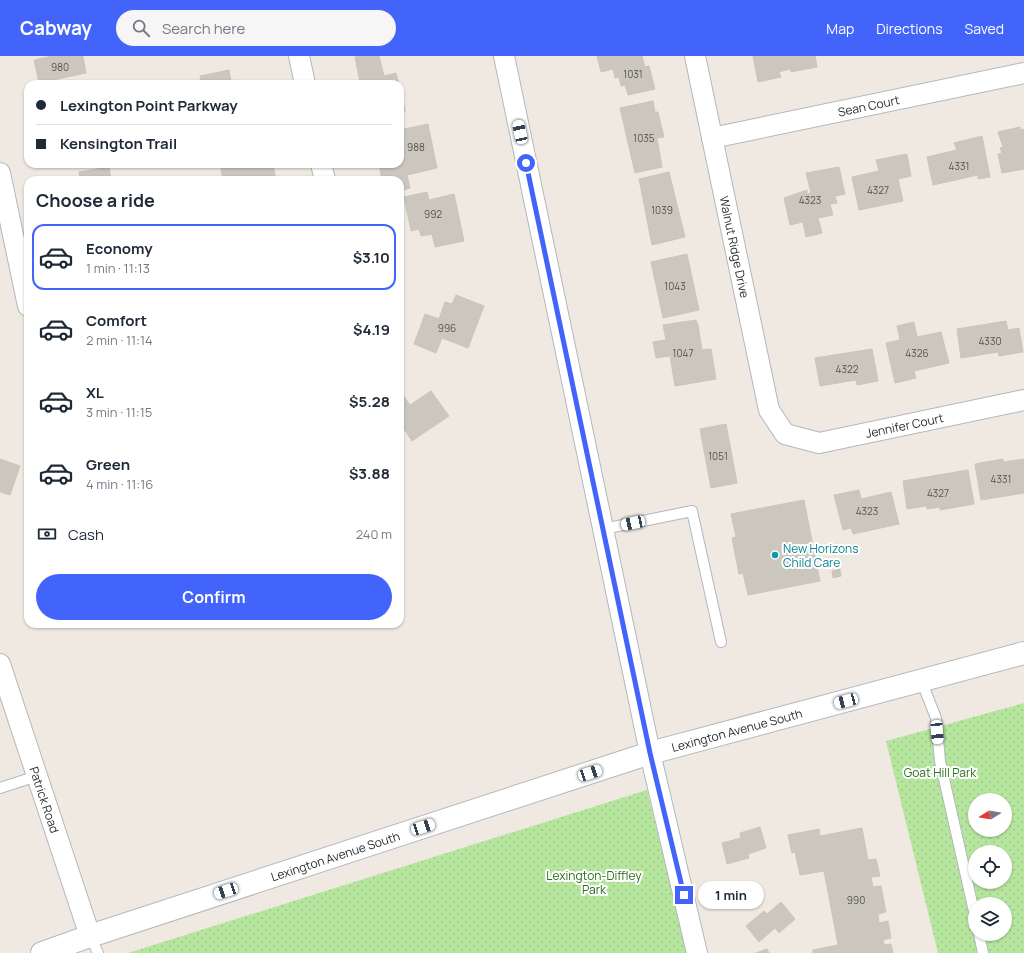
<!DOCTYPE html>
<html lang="en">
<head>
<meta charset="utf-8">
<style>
	body { margin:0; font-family:Manrope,sans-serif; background:#f6f6f7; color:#1f2937; height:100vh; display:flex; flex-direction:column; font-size:15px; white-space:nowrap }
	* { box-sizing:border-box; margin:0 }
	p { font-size:13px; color:#747a83 }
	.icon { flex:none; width:22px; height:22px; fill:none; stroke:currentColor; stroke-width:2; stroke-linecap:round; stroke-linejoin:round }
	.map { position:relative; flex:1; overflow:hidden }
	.side { position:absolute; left:24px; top:120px; width:380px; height:452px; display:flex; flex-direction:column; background:#fff; border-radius:12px; box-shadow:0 1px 3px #0004 }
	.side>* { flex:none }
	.top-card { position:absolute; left:24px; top:24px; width:380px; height:88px; border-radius:12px; box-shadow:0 1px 3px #0004; display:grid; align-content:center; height:88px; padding:0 12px; background:#fff }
	.needle { width:26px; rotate:259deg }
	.buttons { position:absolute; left:968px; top:737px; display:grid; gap:8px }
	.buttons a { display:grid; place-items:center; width:44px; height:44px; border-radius:50%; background:#fff; box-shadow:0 1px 3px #0004; font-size:20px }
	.end { position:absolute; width:18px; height:18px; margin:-9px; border:5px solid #4264fb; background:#fff; box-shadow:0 0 0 2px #fff }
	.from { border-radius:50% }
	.bubble { position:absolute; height:28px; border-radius:14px; background:#fff; box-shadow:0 1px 3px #0004; font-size:13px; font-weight:700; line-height:28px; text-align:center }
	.car { position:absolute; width:12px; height:24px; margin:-12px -6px; border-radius:5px; box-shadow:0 0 3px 1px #0007; background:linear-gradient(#fff 24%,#345 0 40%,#fff 0 76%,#345 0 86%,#fff 0) }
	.top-card b { display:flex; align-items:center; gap:14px; height:38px; font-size:15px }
	.top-card b+b { border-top:1px solid #e0e1e3 }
	.top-card i { width:10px; height:10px; background:#1f2937 }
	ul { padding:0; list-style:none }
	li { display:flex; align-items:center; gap:12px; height:66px; margin:0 8px 6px; padding:0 4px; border:2px solid transparent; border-radius:12px }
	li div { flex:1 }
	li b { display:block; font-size:15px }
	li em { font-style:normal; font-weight:700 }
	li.selected { border-color:#4264fb }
	li>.icon { width:36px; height:36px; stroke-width:1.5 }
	h2 { padding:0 12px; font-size:18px; line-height:48px }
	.pay { display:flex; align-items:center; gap:10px; height:44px; padding:0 12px; font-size:15px }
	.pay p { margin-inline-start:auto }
	.cta { display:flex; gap:8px; margin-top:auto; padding:8px 12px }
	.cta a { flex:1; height:46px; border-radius:24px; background:#4264fb; color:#fff; font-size:16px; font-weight:700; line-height:46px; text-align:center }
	header { display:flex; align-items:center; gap:24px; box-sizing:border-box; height:56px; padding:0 20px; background:#4264fb; color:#fff }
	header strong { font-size:19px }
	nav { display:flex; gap:22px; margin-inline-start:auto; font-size:14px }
	.search { width:280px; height:36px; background:#f6f6f7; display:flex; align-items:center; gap:10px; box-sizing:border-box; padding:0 14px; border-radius:22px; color:#747a83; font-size:15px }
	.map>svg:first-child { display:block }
</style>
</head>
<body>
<header>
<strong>Cabway</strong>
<div class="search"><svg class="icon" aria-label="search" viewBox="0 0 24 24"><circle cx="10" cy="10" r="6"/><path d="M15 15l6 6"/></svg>Search here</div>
<nav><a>Map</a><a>Directions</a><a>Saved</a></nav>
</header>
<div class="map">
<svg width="1024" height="897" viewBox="0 0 1024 897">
	<defs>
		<pattern id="park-dots" width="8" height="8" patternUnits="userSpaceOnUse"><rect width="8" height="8" fill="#b6e59e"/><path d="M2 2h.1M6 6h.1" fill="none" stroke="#9dc588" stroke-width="1.8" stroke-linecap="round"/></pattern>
	</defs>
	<rect width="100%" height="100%" fill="#efe9e1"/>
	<path fill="url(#park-dots)" fill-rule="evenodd" d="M1024 647V897H938L886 685ZM975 744H1005V774H975ZM975 796H1005V826H975ZM975 848H1005V878H975Z
		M647 734 687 897H128Z"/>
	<path fill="#cbc7bf" stroke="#cbc5ba" d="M52 0H83L86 17 39 27 34 4Z
		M361 0H379L384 20 396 17 399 28H370L369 24 360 26 355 1Z
		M597 0H642L645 11 649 10 655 33 628 39 625 29 621 30 619 21 615 22 613 13 601 16Z
		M753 0H815L817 11 791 16 790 13 779 16 781 21 758 26Z
		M229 14 231 26 239 24 240 28H201L200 20Z
		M400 35 405 55 400 56Z
		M653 45 655 56H658L664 81 657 82 662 111 635 117 620 52Z
		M428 68 437 112 407 119 410 132 400 135V124H382L379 108H400V74Z
		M1020 71 1021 74 1024 73V113L1002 117 998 98 1002 97 1000 92 1003 91 998 76Z
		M982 80 990 121 978 123V119L933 129 927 101 957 94 954 87Z
		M907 98 911 120 898 123 903 145 859 154 852 121 879 115 876 104Z
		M220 108H273L276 124H223Z
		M109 111 111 124H80L79 116Z
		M839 111 845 138 835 140 837 147 830 148 833 159 818 162 822 177 806 181 803 166 790 169 784 142 807 134V138L811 137 806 117Z
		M669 116 685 181 652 189 639 123Z
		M427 136 429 144 454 138 464 185 435 191 432 178 421 180 419 173 411 175 404 141Z
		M687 198 699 254 663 262 651 206Z
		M456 239 484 250 468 292 442 282 436 297 414 288 425 258 439 263 445 246 452 248Z
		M696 264 698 269 702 294 711 293 716 323 675 330 670 300 656 302 653 286 666 284 663 269Z
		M1006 265 1008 274 1019 272 1023 296 999 300 998 296 961 302 957 273Z
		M914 266 917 281 941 276 949 307 914 315 916 322 895 327 886 287 900 284 897 270Z
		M872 293 878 325 857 329 856 324 820 330 815 302Z
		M400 335 410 349 431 335 449 360 412 385 400 367Z
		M726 368 737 427 711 432 700 373Z
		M0 403 20 410 10 439 0 436Z
		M1003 403V406L1024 403V437L981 444 975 408Z
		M968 414 974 448 940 454V451L927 453 926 450 907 453 903 425Z
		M859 434 861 443 891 436 899 468 853 478 851 472 843 474 834 439Z
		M804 444 820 525 748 539 743 517 739 518 732 482 736 481 731 458Z
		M840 513 841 520 833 522 832 515Z
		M760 771 766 792 748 798 749 802 727 808 722 787 741 782 740 777Z
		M862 772 868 804 876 803 880 820 871 821 873 831 881 830 886 856 878 858 879 867 888 865 891 882 883 884 884 889 891 888 893 897H813V894L838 889 824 815 800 819 795 796 792 797 788 779 819 773 820 780Z
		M781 846 795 863 779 877 775 872 759 886 746 870 764 855 767 858Z
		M767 893 769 897H756Z"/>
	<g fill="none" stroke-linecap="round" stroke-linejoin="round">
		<defs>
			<path id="service" d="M603 473 692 455 721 586
				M921 624 936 662 940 705 975 860
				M0 732 37 720
				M979 878 983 897
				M90 880 98 897"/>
			<g id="minor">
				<path d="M299 0 305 28"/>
				<path d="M504 0 650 697 697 897"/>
				<path id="s1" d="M695 0 769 354 785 378 819 387 1024 344"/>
				<path id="s2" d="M712 82 1024 17"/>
				<path d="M321 108 325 124"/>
				<path d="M0 117 28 250"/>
				<path id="s3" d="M0 608 90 880"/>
			</g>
			<g id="tertiary">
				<path id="s4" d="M42 897 90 880 650 697 1024 597"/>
			</g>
		</defs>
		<use href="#service" stroke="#b4b7c1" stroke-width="12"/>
		<use href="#minor" stroke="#b4b7c1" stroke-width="22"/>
		<use href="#tertiary" stroke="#b4b7c1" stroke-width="24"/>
		<use href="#service" stroke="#fff" stroke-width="10"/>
		<use href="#minor" stroke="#fff" stroke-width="20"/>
		<use href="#tertiary" stroke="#fff" stroke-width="22"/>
	</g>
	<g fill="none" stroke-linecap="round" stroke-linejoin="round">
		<path stroke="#4264fb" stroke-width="5" d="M526 107 650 697 684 839"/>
	</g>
	<circle fill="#0f9aa8" stroke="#fff" stroke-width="1.5" cx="775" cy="499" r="4"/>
	<g text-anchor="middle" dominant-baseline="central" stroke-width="4" stroke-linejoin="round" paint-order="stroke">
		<g font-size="10" fill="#555452">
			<text x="60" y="11">980</text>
			<text x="633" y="18">1031</text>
			<text x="644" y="82">1035</text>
			<text x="416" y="91">988</text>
			<text x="959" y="110">4331</text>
			<text x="878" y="134">4327</text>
			<text x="810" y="144">4323</text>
			<text x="662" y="154">1039</text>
			<text x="433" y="158">992</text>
			<text x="675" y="230">1043</text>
			<text x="447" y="272">996</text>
			<text x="990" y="285">4330</text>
			<text x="683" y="297">1047</text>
			<text x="917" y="297">4326</text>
			<text x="847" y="313">4322</text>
			<text x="718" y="400">1051</text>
			<text x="1001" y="423">4331</text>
			<text x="938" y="437">4327</text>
			<text x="867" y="455">4323</text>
			<text x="856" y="844">990</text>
		</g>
		<g font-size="12" fill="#2e2e2e" stroke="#fff">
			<text stroke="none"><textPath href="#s2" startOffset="160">Sean Court</textPath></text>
			<text stroke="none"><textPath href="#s1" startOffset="195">Walnut Ridge Drive</textPath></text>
			<text stroke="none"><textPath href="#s1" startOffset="513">Jennifer Court</textPath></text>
			<text stroke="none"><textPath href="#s4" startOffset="730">Lexington Avenue South</textPath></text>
			<text stroke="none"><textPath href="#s3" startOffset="143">Patrick Road</textPath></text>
			<text stroke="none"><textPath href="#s4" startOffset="309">Lexington Avenue South</textPath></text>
		</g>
		<g font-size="12" fill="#0d838f" stroke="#fff" text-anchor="start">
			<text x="783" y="492">New Horizons<tspan x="783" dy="14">Child Care</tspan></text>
		</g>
		<g font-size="12" fill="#2c6e1b" stroke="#fff">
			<text x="940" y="716">Goat Hill Park</text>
			<text x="594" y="819">Lexington-Diffley<tspan x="594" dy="14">Park</tspan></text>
		</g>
	</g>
</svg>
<div class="buttons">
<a><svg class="needle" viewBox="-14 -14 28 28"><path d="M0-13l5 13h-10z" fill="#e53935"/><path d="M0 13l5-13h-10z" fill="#747a83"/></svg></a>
<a><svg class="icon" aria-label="locate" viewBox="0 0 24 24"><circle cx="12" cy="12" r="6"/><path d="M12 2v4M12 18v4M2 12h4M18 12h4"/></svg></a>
<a><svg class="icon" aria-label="layers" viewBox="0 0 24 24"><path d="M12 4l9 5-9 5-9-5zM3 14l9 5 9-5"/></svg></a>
</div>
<i class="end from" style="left:526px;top:107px"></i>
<i class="end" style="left:684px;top:839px"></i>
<div class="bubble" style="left:698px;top:825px;width:66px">1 min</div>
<i class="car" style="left:520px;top:76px;rotate:348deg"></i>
<i class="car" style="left:633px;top:467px;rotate:258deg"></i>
<i class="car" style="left:846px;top:645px;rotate:255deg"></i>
<i class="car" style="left:937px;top:676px;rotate:175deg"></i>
<i class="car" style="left:590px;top:717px;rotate:72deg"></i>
<i class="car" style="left:423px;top:771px;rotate:72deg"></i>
<i class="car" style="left:226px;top:835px;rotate:252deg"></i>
<div class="top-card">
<b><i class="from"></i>Lexington Point Parkway</b>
<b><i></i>Kensington Trail</b>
</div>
<section class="side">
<h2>Choose a ride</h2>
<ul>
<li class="selected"><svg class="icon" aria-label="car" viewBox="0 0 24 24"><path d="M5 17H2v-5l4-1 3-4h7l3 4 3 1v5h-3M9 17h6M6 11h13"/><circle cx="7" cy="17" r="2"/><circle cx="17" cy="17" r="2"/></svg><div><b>Economy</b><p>1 min · 11:13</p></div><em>$3.10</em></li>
<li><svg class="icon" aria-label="car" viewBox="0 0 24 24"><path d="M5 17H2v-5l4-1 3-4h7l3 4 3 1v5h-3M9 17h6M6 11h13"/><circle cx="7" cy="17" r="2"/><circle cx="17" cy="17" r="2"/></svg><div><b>Comfort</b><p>2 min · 11:14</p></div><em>$4.19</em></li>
<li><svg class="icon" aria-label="car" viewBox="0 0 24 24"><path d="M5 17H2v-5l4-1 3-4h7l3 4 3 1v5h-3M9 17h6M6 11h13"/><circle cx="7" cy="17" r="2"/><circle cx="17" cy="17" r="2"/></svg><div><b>XL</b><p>3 min · 11:15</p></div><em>$5.28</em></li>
<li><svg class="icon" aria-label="car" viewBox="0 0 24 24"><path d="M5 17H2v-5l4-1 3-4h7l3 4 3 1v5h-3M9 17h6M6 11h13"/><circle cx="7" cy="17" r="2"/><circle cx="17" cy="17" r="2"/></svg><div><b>Green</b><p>4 min · 11:16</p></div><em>$3.88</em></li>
</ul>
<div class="pay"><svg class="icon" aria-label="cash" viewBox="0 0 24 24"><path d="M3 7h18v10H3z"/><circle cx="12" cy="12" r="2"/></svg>Cash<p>240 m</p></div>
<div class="cta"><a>Confirm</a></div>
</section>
</div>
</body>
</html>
